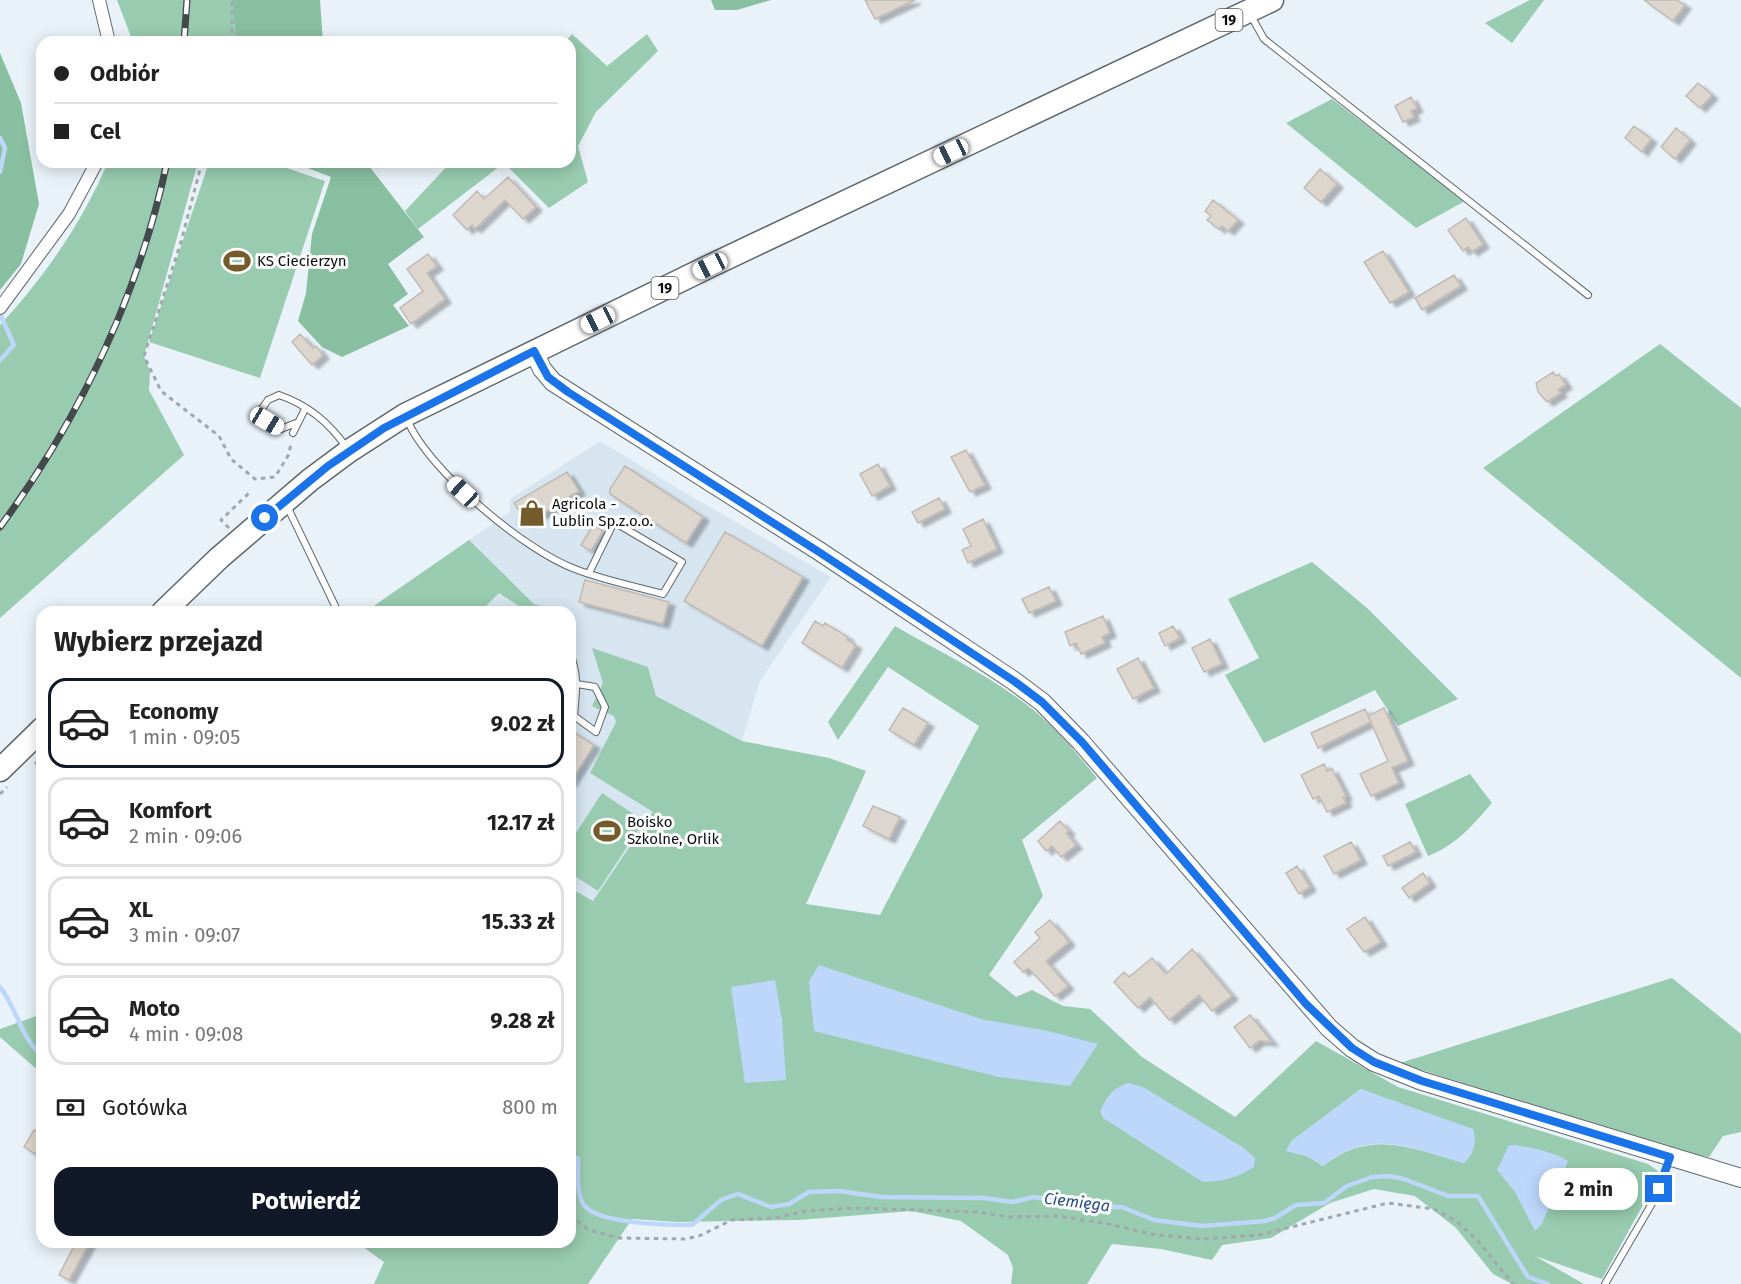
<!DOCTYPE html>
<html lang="pl">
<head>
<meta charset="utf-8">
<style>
	body { margin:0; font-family:"Fira Sans",sans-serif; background:#f2f2f2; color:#222; height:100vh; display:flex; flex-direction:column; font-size:22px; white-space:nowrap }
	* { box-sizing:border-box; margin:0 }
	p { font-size:20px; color:#767676 }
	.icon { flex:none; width:33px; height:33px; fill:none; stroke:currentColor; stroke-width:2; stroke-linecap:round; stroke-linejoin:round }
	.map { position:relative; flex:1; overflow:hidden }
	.sheet { position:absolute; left:36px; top:606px; width:540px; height:642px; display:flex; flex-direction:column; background:#fff; border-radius:18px; box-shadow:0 3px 15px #0003 }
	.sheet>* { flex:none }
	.top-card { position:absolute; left:36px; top:36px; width:540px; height:132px; border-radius:18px; box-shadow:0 3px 15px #0003; display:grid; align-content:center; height:132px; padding:0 18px; background:#fff }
	.end { position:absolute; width:27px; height:27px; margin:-14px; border:8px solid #1a73e8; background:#fff; box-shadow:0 0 0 3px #fff }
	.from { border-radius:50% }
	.bubble { position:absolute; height:42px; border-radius:18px; background:#fff; box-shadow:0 3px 15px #0003; font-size:20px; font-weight:700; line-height:42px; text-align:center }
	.car { position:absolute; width:18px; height:36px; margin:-18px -9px; border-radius:8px; box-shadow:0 0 4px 2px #0007; background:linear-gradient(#fff 24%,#345 0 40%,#fff 0 76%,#345 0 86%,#fff 0) }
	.top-card b { display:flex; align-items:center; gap:21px; height:57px; font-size:22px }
	.top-card b+b { border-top:2px solid #e0e0e0 }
	.top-card i { width:15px; height:15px; background:#222 }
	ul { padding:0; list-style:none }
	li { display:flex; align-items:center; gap:18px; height:90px; margin:0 12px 9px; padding:0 6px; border:3px solid #e0e0e0; border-radius:18px }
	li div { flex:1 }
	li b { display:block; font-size:22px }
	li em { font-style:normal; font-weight:700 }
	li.on { border-color:#111827 }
	li>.icon { width:54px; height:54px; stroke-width:1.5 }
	h2 { padding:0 18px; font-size:27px; line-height:72px }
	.pay { display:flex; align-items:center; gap:15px; height:66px; padding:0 18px; font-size:22px }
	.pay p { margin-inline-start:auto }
	.action { display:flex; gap:12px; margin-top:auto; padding:12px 18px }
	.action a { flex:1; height:69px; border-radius:18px; background:#111827; color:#fff; font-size:24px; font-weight:700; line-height:69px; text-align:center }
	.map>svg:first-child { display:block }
</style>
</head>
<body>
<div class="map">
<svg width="1741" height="1284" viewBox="0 0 1741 1284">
	<defs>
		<filter id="shadow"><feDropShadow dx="6" dy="4" stdDeviation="1.5" flood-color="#0004"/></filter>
	</defs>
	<rect width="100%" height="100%" fill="#e9f2f9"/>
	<path fill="#d6e5f0" d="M600 441 677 488 831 577 760 681 742 741 656 696 648 667 593 649 616 722 590 773 653 812 593 902 570 888V612H553V610L534 604 469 540 510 512V499Z
		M499 593 528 612H480Z"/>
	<path fill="#98cbaf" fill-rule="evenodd" d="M117 0H232L236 42H133Z
		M1530 0H1544L1512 43 1485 23Z
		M572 34 607 66 647 34 658 51 596 112 578 146 588 182 549 208 504 163 418 229 405 211 451 162H570V42H565Z
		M1332 99 1465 201 1416 228 1286 123Z
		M108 162H198L144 356 150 372 149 390 184 455 0 618V325C44 278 83 221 108 162Z
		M209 162H269L325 181 260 378 149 342Z
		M1660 344 1741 408V678L1483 468Z
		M469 540 534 604 554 610 553 612H528L499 593 480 612H365Z
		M1312 562 1367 608 1458 699 1398 726 1375 690 1264 743 1225 675 1259 658 1228 599Z
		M895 626C946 656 1005 682 1048 723 1066 739 1081 759 1097 778L1022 840 1043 896 989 975 1016 997 1032 990 1063 1006 1090 1009 1142 1057 1235 1117 1316 1041 1398 1087 1648 1164 1658 1171 1654 1185 1602 1279 1535 1256 1584 1284H1512L1493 1274 1456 1228 1415 1196 1374 1189 1330 1203 1271 1238 1222 1245 1212 1260 1161 1249 1112 1244 1087 1284H1011L1013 1268 1008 1255 961 1221 911 1211 799 1220 677 1222 632 1219 588 1284H374L384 1262 356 1242H570V888L593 901 653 812 590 773 616 722 614 716 592 706 603 683 592 648 648 667 656 696 742 741 829 758 866 771 806 904 880 915 979 726 888 667 838 740 828 722ZM1361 1089 1403 1106 1464 1163C1411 1148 1371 1128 1323 1166L1307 1156 1287 1151 1292 1141Z
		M1470 774 1492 803C1473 825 1455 846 1428 856L1405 804Z
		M602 793 644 821 598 891 570 873V842Z
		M1672 978 1741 1034V1132L1723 1136 1709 1157 1673 1150 1400 1063Z
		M42 1014V1074L0 1037V1029Z"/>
	<path fill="#88bfa1" d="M232 0H320L323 42H236Z
		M711 0H771L737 10H715Z
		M0 53 21 103 39 204 21 264 0 290Z
		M292 162H366L424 237 388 264 408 294 393 305 409 326 342 357 322 347 298 321 306 293 312 234 331 177Z"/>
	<path fill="#bdd7fb" d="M819 965 981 1019 1048 1031 1098 1044 1070 1086 999 1077 814 1031 809 981Z
		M775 980 782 1020 786 1080 745 1083 731 987Z
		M1128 1083 1143 1087 1244 1148 1255 1158 1254 1167C1239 1177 1221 1182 1203 1182L1103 1118 1100 1111C1107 1096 1113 1088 1128 1083Z
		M1361 1089 1473 1129C1477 1141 1474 1155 1464 1163 1410 1148 1372 1127 1323 1166L1307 1156 1286 1151 1291 1141Z
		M1509 1145C1522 1144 1556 1153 1568 1161L1542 1224 1535 1231 1515 1192 1497 1170Z"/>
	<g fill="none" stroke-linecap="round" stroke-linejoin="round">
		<path stroke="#bdd7fb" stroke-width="4.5" d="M0 138 5 148 0 172
			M0 314 14 345 0 360
			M0 987C17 1008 21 1039 42 1055
			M570 1155 578 1159C578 1172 576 1194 584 1205 597 1224 669 1225 692 1225L721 1200 738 1194 771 1207 789 1204 809 1192 839 1191 882 1197 984 1198 1012 1202 1034 1197 1094 1207H1122L1154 1220 1202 1226 1265 1221 1275 1218 1296 1205 1324 1203 1347 1186 1372 1177 1389 1176 1404 1179 1448 1196H1478L1528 1277 1548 1284"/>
	</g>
	<path fill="#ddd6ce" stroke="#c1bab3" stroke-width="1.5" filter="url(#shadow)" d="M865 0H915L875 19Z
		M1644 0H1677L1685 5 1673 21Z
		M1698 83 1712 95 1700 108 1686 96Z
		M1411 97 1417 108 1411 111 1414 117 1403 122 1395 106Z
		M1634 126 1651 139 1642 152 1625 138Z
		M1676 128 1690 140 1675 159 1661 147Z
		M1320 169 1337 184 1321 202 1304 188Z
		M508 177 536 207 523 219 505 200 475 229 472 225 467 230 453 215 477 191 484 199Z
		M1213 200 1238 220 1228 231 1222 226 1219 229 1207 220 1211 216 1205 211Z
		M1466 218 1483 244 1472 252 1468 247 1463 251 1448 230Z
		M1383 251 1409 292 1390 303 1364 262Z
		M428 254 437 266 427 273 445 299 411 324 400 308 423 291 407 269Z
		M1454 275 1461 286 1422 310 1415 298Z
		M300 334 313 348 316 346 323 355 312 365 292 342Z
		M1553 372 1556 376 1559 374 1566 385 1558 390 1561 393 1547 402 1538 392 1536 383Z
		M966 450 985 485 970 492 951 457Z
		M878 464 890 486 872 496 860 474Z
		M625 466 703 517 686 543 610 494V489Z
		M567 472 579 491 527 523 514 503Z
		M939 498 945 509 918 523 912 512Z
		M983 519 997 549 968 563 962 550 971 546 963 529Z
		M593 525 603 531 591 551 581 545Z
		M725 532 803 577 762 646 684 601Z
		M585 580 669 602 663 624 579 602Z
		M1049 587 1056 601 1029 613 1022 599Z
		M1103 616 1110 633 1102 637 1105 643 1081 654 1076 643 1070 646 1065 632Z
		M815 621 823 626 825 623 848 637 847 640 856 645 842 668 802 643Z
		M1173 626 1180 638 1165 646 1159 633Z
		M1210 639 1222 664 1204 672 1192 648Z
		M1138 658 1154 688 1133 699 1117 669Z
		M903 708 928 723 914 745 889 730Z
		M1384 708 1408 761 1392 768 1399 783 1371 796 1360 774 1388 761 1368 716Z
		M1365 709 1371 722 1318 748 1311 733Z
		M570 730 594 745 570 783Z
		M1324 764 1327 771 1332 769 1346 796 1343 797 1346 803 1327 812 1319 796 1313 799 1301 775Z
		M873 806 900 817 889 839 863 826Z
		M1060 821 1069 831 1066 833 1076 845 1061 857 1052 846 1046 851 1038 841Z
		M1351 842 1361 860 1334 874 1324 856Z
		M1410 842 1416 852 1388 866 1383 856Z
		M1297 866 1310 887 1299 894 1286 873Z
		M1423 873 1430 883 1409 898 1402 888Z
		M1365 917 1381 942 1364 952 1347 929Z
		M1050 920 1069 942 1046 961 1068 986 1055 996 1028 968 1023 972 1014 962 1040 938 1035 932Z
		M1192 949 1232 996 1212 1011 1199 995 1169 1020 1150 997 1138 1008 1114 982 1124 972 1129 977 1152 958 1166 974Z
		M1250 1015 1272 1042 1259 1041 1250 1048 1234 1027Z
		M34 1130 42 1134V1142L35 1154 24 1147Z
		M76 1242H90L69 1280 59 1275Z"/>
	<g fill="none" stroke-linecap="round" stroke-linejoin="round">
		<defs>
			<path id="lane" d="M1250 14 1264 39 1588 295
				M407 419C426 468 525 551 575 569 603 580 634 586 663 594L682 562 614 522 589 573
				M296 423 281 429 267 421 261 410 268 400 279 395C308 405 329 422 346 447
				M293 433 305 409
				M286 504 338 612
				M570 653C579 677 576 691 574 716L596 732 605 707 595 687 577 684
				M1605 1284 1654 1200 1670 1158"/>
			<path id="street" d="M99 0 109 42
				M0 308 69 214 97 162"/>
			<path id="secondary" d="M534 351 542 369 553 382 819 551 1014 681 1042 702 1081 742 1329 1028 1352 1048 1374 1062 1422 1081 1741 1178"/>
			<path id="highway" d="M163 612 219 558 310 480 349 451 405 415 710 266 1272 0
				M0 770 42 729"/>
		</defs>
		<use href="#lane" stroke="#5f676c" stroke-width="8"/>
		<use href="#street" stroke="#5f676c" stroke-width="14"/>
		<use href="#secondary" stroke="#5f676c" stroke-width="20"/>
		<use href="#highway" stroke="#5f676c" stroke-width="25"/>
		<path stroke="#a1a8ad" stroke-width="3" stroke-dasharray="4.5 4.5" stroke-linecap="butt" d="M232 42V0
			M202 162 181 242 144 356 161 391 219 436 231 459 255 479 275 477 289 454 291 443
			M229 528 221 520 249 493
			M35 764 42 758
			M0 794 7 787
			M570 1215 589 1230 619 1238 685 1239 699 1236 732 1220 775 1218 805 1211 854 1208 978 1212 1008 1217 1057 1216 1104 1223 1156 1235 1204 1239 1259 1235 1388 1203 1434 1209 1456 1221 1477 1240 1513 1284"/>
		<use href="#lane" stroke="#fff" stroke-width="6"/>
		<use href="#street" stroke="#fff" stroke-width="12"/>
		<use href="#secondary" stroke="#fff" stroke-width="18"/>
		<use href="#highway" stroke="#fff" stroke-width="22"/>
		<defs>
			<path id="rail" d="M184 42 187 0
				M0 527C80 418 139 294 167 162"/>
		</defs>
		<use href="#rail" stroke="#44494c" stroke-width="7"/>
		<use href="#rail" stroke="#fefefe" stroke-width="4.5" stroke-dasharray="14" stroke-linecap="butt"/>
	</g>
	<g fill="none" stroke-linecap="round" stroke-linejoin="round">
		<path stroke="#1a73e8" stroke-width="8" d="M265 518 328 466 384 428 534 351 548 377 568 392 819 552 1014 681 1042 702 1082 742 1306 1004 1352 1048 1374 1062 1422 1081 1670 1157 1659 1189"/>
	</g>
	<defs>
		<symbol id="stadium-bare" viewBox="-9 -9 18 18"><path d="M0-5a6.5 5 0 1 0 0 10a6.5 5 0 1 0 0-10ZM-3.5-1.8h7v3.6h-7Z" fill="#745b2c" stroke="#fefefe" stroke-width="2.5" paint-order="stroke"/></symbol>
		<symbol id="shop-bare" viewBox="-9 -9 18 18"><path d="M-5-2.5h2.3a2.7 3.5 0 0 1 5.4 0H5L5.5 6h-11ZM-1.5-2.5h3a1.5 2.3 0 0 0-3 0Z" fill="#745b2c" stroke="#fefefe" stroke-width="2.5" paint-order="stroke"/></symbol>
	</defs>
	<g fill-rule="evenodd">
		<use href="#stadium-bare" x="218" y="242" width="38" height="38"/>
		<use href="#shop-bare" x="513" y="494" width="38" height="38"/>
		<use href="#stadium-bare" x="588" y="812" width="38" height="38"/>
	</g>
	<g text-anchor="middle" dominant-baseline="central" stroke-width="6" stroke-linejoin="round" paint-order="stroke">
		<g fill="#fefefe" stroke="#545657" stroke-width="1.5">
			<rect x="1215.5" y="9" width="27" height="22" rx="4.5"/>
			<rect x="651.5" y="277" width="27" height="22" rx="4.5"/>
		</g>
		<g font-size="14" font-weight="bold" fill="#0b0e10">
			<text x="1229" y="20">19</text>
			<text x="665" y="288">19</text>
		</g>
		<g font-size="15" fill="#0b0e10" stroke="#fefefe" text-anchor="start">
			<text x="257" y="261">KS Ciecierzyn</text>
			<text x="552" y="504">Agricola -<tspan x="552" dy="17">Lublin Sp.z.o.o.</tspan></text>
			<text x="627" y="822">Boisko<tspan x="627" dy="17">Szkolne, Orlik</tspan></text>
		</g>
		<g font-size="16" font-style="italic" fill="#264d84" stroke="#fefefe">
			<text transform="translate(1077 1202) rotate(7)">Ciemięga</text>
		</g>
	</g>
</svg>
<i class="end from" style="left:265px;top:518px"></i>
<i class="end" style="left:1659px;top:1189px"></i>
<div class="bubble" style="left:1539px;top:1168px;width:99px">2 min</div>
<i class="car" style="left:951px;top:152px;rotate:245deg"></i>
<i class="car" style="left:710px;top:266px;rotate:244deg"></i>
<i class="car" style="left:598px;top:320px;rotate:244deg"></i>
<i class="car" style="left:267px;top:421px;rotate:121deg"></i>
<i class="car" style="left:463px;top:492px;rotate:313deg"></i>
<div class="top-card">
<b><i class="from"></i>Odbiór</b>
<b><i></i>Cel</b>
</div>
<section class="sheet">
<h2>Wybierz przejazd</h2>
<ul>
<li class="on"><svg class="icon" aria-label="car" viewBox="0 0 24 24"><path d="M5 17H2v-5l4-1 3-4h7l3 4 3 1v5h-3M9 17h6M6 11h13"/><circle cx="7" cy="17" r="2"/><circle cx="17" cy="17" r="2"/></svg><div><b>Economy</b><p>1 min · 09:05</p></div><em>9.02 zł</em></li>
<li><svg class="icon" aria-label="car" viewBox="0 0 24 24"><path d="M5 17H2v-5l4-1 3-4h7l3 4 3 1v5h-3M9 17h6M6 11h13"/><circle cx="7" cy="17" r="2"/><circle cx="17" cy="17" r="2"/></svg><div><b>Komfort</b><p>2 min · 09:06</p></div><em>12.17 zł</em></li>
<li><svg class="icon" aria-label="car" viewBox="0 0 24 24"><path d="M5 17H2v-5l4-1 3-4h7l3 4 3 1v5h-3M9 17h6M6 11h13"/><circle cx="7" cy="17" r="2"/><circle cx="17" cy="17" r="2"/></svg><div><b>XL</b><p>3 min · 09:07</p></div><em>15.33 zł</em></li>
<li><svg class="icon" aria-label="car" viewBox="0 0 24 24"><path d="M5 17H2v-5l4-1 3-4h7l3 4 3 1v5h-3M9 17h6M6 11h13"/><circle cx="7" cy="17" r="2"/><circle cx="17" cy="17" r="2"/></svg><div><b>Moto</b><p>4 min · 09:08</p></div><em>9.28 zł</em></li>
</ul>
<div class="pay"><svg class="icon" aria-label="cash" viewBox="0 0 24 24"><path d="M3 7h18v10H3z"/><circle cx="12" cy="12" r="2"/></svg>Gotówka<p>800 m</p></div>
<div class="action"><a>Potwierdź</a></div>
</section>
</div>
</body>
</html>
